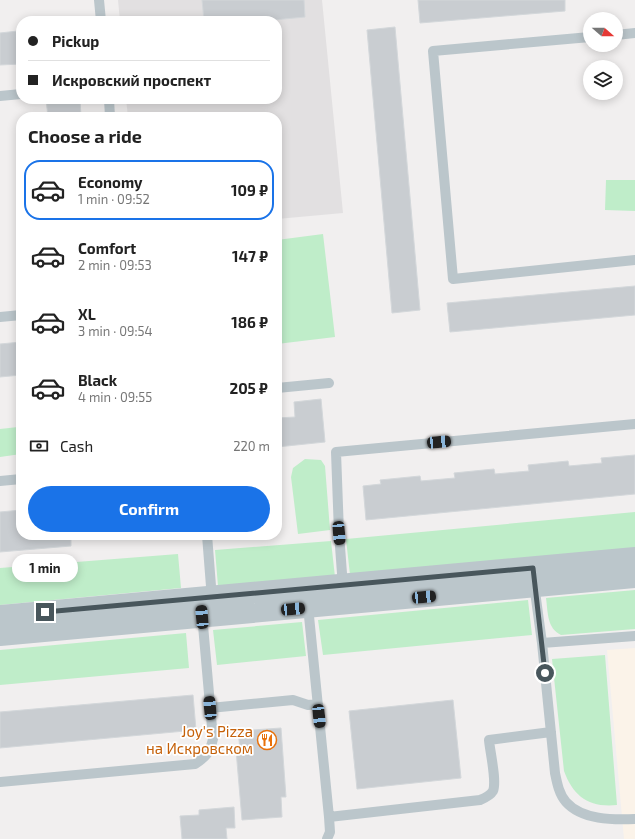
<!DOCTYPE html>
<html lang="en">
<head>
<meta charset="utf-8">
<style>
	body { margin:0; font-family:"Exo 2",sans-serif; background:#f2f2f2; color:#222; height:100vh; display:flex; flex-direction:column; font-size:15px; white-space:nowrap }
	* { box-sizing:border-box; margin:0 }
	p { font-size:13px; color:#767676 }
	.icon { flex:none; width:22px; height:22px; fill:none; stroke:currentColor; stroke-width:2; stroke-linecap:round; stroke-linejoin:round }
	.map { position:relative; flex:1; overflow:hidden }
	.sheet { position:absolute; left:16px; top:112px; width:266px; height:428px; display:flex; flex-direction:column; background:#fff; border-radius:16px; box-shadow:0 2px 10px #0003 }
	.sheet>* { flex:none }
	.top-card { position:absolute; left:16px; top:16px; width:266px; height:88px; border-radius:16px; box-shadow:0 2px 10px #0003; display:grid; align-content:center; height:88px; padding:0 12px; background:#fff }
	.needle { width:26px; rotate:110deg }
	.buttons { position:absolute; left:583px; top:12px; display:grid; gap:8px }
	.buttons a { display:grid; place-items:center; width:40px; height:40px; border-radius:50%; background:#fff; box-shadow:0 2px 10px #0003; font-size:20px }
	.end { position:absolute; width:18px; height:18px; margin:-9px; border:5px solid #48565c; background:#fff; box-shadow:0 0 0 2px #fff }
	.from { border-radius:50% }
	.bubble { position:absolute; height:28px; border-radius:14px; background:#fff; box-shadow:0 2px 10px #0003; font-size:13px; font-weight:700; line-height:28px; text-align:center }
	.car { position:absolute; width:12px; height:24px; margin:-12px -6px; border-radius:5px; box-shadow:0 0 3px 1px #0007; background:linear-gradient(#222 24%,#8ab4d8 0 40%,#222 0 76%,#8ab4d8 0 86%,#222 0) }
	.top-card b { display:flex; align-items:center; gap:14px; height:38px; font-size:15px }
	.top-card b+b { border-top:1px solid #e0e0e0 }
	.top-card i { width:10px; height:10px; background:#222 }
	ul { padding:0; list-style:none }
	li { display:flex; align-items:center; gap:12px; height:60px; margin:0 8px 6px; padding:0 4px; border:2px solid transparent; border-radius:16px }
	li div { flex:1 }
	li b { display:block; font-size:15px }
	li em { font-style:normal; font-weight:700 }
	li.current { border-color:#1a73e8 }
	li>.icon { width:36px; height:36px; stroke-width:1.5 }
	h2 { padding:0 12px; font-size:18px; line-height:48px }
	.pay { display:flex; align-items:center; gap:10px; height:44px; padding:0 12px; font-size:15px }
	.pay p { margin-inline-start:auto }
	.primary-button { display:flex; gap:8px; margin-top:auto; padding:8px 12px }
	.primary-button a { flex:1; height:46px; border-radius:24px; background:#1a73e8; color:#fff; font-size:16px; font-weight:700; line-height:46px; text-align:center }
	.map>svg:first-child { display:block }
</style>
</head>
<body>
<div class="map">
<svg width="635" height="839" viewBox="0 0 635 839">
	<rect width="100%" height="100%" fill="#f1efef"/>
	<path fill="#fbf3e9" d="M635 648V839H624L607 650Z"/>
	<path fill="#e2e0e1" d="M118 0H322L343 213 277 219V117H128L126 99H277V21H120Z"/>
	<path fill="#bfedc9" d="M606 180H635V211L605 210Z
		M323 234 335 337 277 344V240Z
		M18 427 21 454 0 457V429Z
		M305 459 321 460 325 466 330 530 298 534 291 477 293 468Z
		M635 512V549L350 575 346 539Z
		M331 541 335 577 218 586 215 550Z
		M178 554 181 588 0 605V568Z
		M635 590V629L561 635C547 628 548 613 546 598Z
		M528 600 532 635 323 655 318 620Z
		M302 622 306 656 217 665 213 630Z
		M186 633 189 668 0 685V650Z
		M605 655 617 805C589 808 573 796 564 771L552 659Z"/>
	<path fill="#c9cdd1" stroke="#d3d7da" d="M202 0H304L305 17 263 21H204Z
		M418 0H565V11L420 23Z
		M395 27 420 310 392 313 367 30Z
		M18 31 21 64 0 65V33Z
		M46 99H80L81 117H48Z
		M635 286V315L450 332 447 303Z
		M21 342V375L0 377V344Z
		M321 399 325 442 277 447V418L295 417 294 402Z
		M635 455V494L366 520 363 486 381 484 380 480 420 476 421 481 455 478 454 473 494 469 495 474 529 471 528 465 568 461 569 466 602 463 601 458Z
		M21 510V535H71V546L0 552V512Z
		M193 695 196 730 0 748V712Z
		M453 700 461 778 357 789 349 711Z
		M281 728 286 797H281L282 817 242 820 236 750 240 749 238 731Z
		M234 807 235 828H226L227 839H182L180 816 199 815V810Z"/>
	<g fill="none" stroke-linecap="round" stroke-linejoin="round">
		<path stroke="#bbc6cb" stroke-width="10" d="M99 0 101 21
			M616 35 635 33
			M590 37 433 51 453 279 635 260
			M0 96 21 94
			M109 99 110 117
			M0 317 21 315
			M277 388 329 383
			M0 481 21 479
			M207 535 212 599
			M534 584 542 643 555 773C557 783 559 794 566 802 582 820 613 820 635 819
			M343 587 339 533 336 452 635 424
			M308 606 329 817 480 800C485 798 490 796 493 791 497 781 490 752 489 740L551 732
			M542 643 635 636
			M210 708 293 700 308 705 318 704
			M0 782 195 764C206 757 210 752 213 739L202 614
			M327 839 330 832 329 817"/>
		<path stroke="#bbc6cb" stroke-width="22" d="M0 616 635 558
			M0 635 635 577"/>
	</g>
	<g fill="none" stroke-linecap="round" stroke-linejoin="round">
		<path stroke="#48565c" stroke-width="5" d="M45 612 533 568 545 673"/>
	</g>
	<defs>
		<symbol id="restaurant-ring" viewBox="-11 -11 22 22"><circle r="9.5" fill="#fff" stroke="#e8710a" stroke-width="1.5"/><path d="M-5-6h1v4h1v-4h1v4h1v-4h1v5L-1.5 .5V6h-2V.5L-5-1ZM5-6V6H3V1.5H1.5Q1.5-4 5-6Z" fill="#e8710a"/></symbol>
	</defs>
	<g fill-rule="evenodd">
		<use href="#restaurant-ring" x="256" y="729" width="22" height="22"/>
	</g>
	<g text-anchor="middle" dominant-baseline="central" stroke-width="3.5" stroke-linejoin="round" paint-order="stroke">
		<g font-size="15" fill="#c56008" stroke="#fff" text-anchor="end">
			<text x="253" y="731">Joy's Pizza<tspan x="253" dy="17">на Искровском</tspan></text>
		</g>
	</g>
</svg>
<div class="buttons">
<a><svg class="needle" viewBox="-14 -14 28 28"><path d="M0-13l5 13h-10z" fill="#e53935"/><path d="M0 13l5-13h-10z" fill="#767676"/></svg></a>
<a><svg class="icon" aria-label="layers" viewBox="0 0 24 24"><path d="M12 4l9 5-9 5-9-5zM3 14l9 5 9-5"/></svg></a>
</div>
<i class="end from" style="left:545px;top:673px"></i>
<i class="end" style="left:45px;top:612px"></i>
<div class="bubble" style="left:12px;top:554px;width:66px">1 min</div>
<i class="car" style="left:439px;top:442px;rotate:85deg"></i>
<i class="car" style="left:339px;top:533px;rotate:175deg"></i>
<i class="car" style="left:424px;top:597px;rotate:85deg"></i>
<i class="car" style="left:293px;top:609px;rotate:85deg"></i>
<i class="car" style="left:202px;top:617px;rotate:355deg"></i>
<i class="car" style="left:210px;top:708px;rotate:355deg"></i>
<i class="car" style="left:319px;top:716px;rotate:174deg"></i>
<div class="top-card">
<b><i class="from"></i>Pickup</b>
<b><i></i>Искровский проспект</b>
</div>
<section class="sheet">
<h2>Choose a ride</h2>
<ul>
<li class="current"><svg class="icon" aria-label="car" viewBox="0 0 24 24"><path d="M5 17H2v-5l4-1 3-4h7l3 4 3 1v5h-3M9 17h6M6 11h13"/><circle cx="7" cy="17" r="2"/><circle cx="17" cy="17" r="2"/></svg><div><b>Economy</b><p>1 min · 09:52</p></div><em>109 ₽</em></li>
<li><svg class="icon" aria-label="car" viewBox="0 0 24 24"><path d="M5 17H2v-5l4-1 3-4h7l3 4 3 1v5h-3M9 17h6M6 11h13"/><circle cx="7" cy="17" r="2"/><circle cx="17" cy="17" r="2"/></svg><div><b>Comfort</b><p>2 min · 09:53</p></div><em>147 ₽</em></li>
<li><svg class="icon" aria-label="car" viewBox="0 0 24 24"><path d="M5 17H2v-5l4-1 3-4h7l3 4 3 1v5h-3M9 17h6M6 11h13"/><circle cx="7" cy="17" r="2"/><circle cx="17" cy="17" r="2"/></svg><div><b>XL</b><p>3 min · 09:54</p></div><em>186 ₽</em></li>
<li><svg class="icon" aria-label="car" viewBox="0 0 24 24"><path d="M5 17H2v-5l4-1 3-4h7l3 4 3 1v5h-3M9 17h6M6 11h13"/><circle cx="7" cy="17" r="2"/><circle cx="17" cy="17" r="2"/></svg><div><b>Black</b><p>4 min · 09:55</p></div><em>205 ₽</em></li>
</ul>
<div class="pay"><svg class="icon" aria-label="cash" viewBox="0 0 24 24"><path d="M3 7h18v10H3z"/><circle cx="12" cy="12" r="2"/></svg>Cash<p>220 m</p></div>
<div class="primary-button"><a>Confirm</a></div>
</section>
</div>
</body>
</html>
